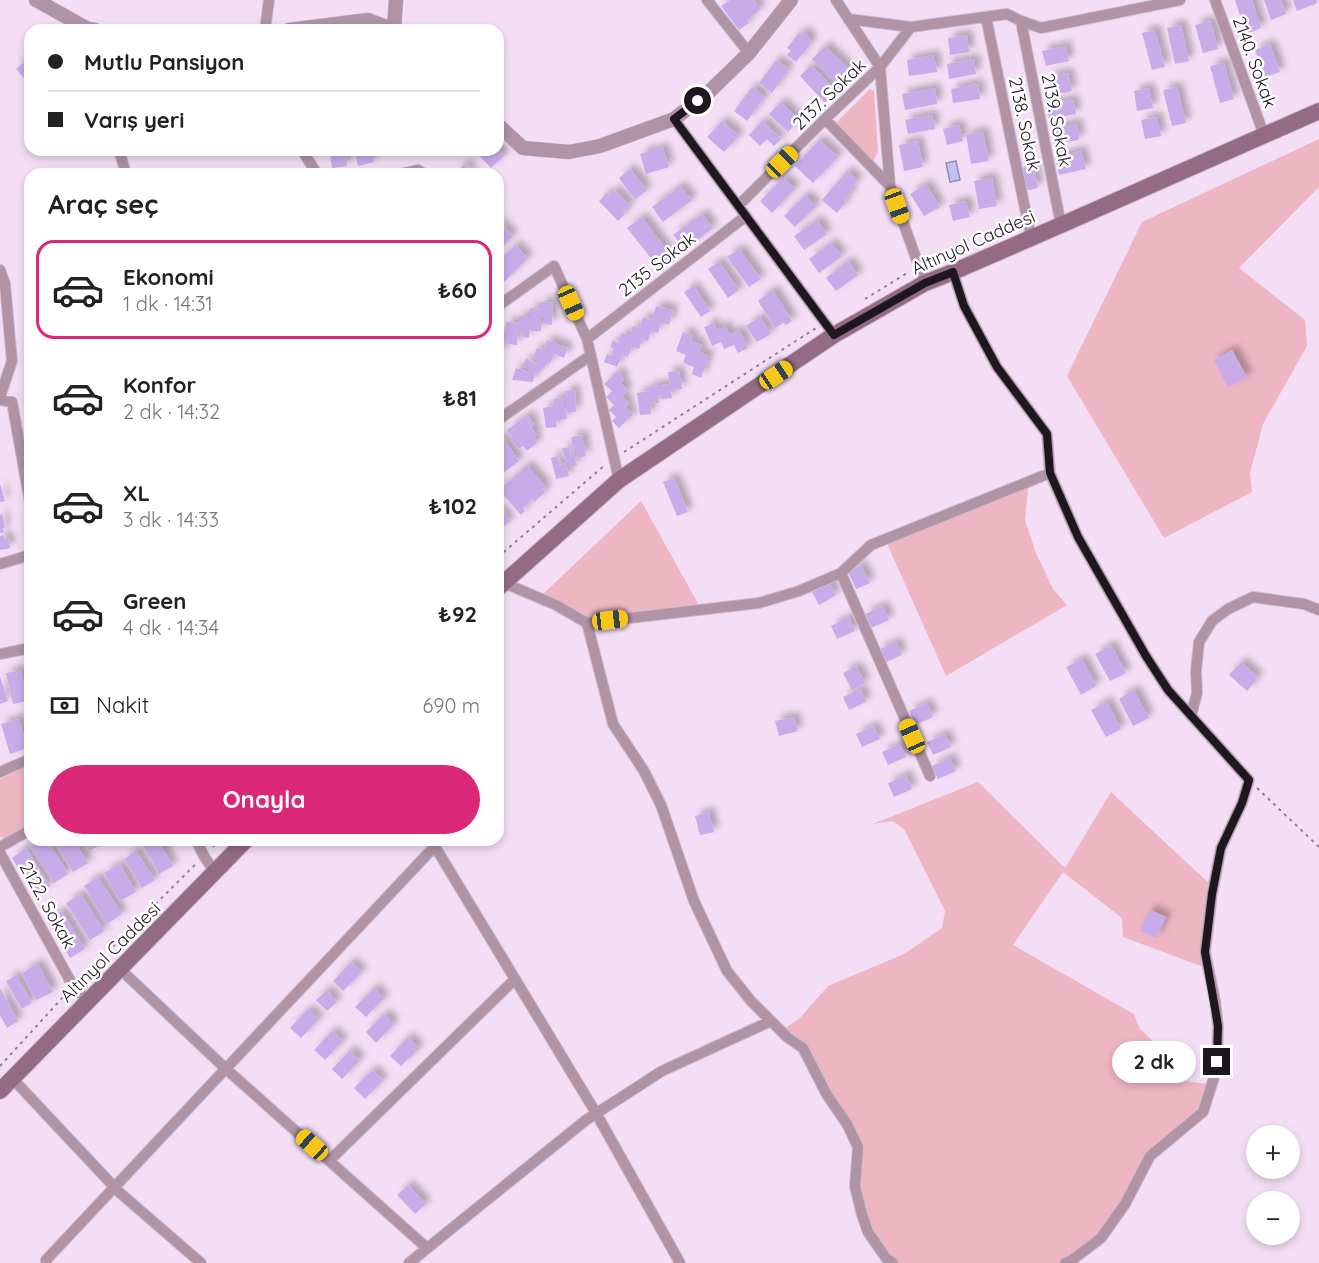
<!DOCTYPE html>
<html lang="tr">
<head>
<meta charset="utf-8">
<style>
	body { margin:0; font-family:Quicksand,sans-serif; background:#f2f2f2; color:#222; height:100vh; display:flex; flex-direction:column; font-size:22px; white-space:nowrap }
	* { box-sizing:border-box; margin:0 }
	p { font-size:20px; color:#767676 }
	.icon { flex:none; width:33px; height:33px; fill:none; stroke:currentColor; stroke-width:2; stroke-linecap:round; stroke-linejoin:round }
	.map { position:relative; flex:1; overflow:hidden }
	.details { position:absolute; left:24px; top:168px; width:480px; height:678px; display:flex; flex-direction:column; background:#fff; border-radius:18px; box-shadow:0 3px 9px #0003 }
	.details>* { flex:none }
	.banner { position:absolute; left:24px; top:24px; width:480px; height:132px; border-radius:18px; box-shadow:0 3px 9px #0003; display:grid; align-content:center; height:132px; padding:0 24px; background:#fff }
	.fabs { position:absolute; left:1246px; top:1125px; display:grid; gap:12px }
	.fabs a { display:grid; place-items:center; width:54px; height:54px; border-radius:50%; background:#fff; box-shadow:0 3px 9px #0003; font-size:30px }
	.end { position:absolute; width:27px; height:27px; margin:-14px; border:8px solid #1e171f; background:#fff; box-shadow:0 0 0 3px #fff }
	.from { border-radius:50% }
	.bubble { position:absolute; height:42px; border-radius:21px; background:#fff; box-shadow:0 3px 9px #0003; font-size:20px; font-weight:700; line-height:42px; text-align:center }
	.car { position:absolute; width:18px; height:36px; margin:-18px -9px; border-radius:8px; box-shadow:0 0 4px 2px #0007; background:linear-gradient(#f5c518 24%,#345 0 40%,#f5c518 0 76%,#345 0 86%,#f5c518 0) }
	.banner b { display:flex; align-items:center; gap:21px; height:57px; font-size:22px }
	.banner b+b { border-top:2px solid #e0e0e0 }
	.banner i { width:15px; height:15px; background:#222 }
	ul { padding:0; list-style:none }
	li { display:flex; align-items:center; gap:18px; height:99px; margin:0 12px 9px; padding:0 12px; border:3px solid transparent; border-radius:18px }
	li div { flex:1 }
	li b { display:block; font-size:22px }
	li em { font-style:normal; font-weight:700 }
	li.on { border-color:#db2777 }
	li>.icon { width:54px; height:54px; stroke-width:1.5 }
	h2 { padding:0 24px; font-size:27px; line-height:72px }
	.pay { display:flex; align-items:center; gap:15px; height:66px; padding:0 24px; font-size:22px }
	.pay p { margin-inline-start:auto }
	.cta { display:flex; gap:12px; margin-top:auto; padding:12px 24px }
	.cta a { flex:1; height:69px; border-radius:36px; background:#db2777; color:#fff; font-size:24px; font-weight:700; line-height:69px; text-align:center }
	.map>svg:first-child { display:block }
</style>
</head>
<body>
<div class="map">
<svg width="1319" height="1263" viewBox="0 0 1319 1263">
	<defs>
		<filter id="shadow"><feDropShadow dx="5.5" dy="-5.5" stdDeviation="3" flood-color="#0004"/></filter>
	</defs>
	<rect width="100%" height="100%" fill="#f4def5"/>
	<path fill="#eeb5c3" d="M870 89 874 91 878 152 873 161 836 123Z
		M1319 139V187L1239 268 1305 320 1307 346 1263 424 1250 473 1252 492 1164 538 1067 376 1142 222Z
		M1028 488 1025 520 1036 553 1053 589 1067 605 946 676 885 539Z
		M641 501 701 609 587 623 539 598Z
		M30 765V824L7 838 0 837V779Z
		M978 782 1065 868 1111 792 1213 887 1208 967 1198 965 1123 937 1122 918 1063 872 1013 945 1134 1014 1140 1029 1152 1040 1153 1058 1170 1080 1212 1084 1203 1112 1150 1156 1101 1238 1065 1263H893L868 1232 855 1186 858 1147 803 1048 781 1031 799 1019 828 986 904 954 942 928 945 911 904 829 892 821 873 824Z"/>
	<path fill="#c2c0f4" stroke="#918db4" stroke-width="1.5" d="M956 161 960 180 950 182 946 163Z"/>
	<path fill="#c8acea" filter="url(#shadow)" d="M730 0H754L761 9 747 20 749 23 739 30 721 6Z
		M1235 0H1252L1261 28 1246 34Z
		M1264 0H1281L1286 14 1271 20Z
		M1293 0H1316L1317 3 1297 11Z
		M1211 21 1218 49 1203 53 1195 25Z
		M1181 25 1189 61 1175 64 1167 28Z
		M1155 30 1165 67 1152 70 1142 33Z
		M804 31 808 35 809 38 812 42 796 62 787 55 791 51 787 48 799 33 802 35Z
		M967 35 969 52 950 55 948 38Z
		M1270 44 1280 72 1265 77 1255 50Z
		M825 46 852 72 839 86 812 59Z
		M1066 46 1069 61 1046 66 1042 51Z
		M934 55 937 72 909 76 907 60Z
		M30 57V85L16 69Z
		M974 59 976 74 949 79 947 64Z
		M776 60 789 69 772 93 759 83Z
		M1224 63 1234 99 1220 103 1210 66Z
		M811 65 836 91 825 103 800 76Z
		M1068 73 1072 91 1053 95 1050 76Z
		M978 84 980 99 953 103 951 89Z
		M752 87 765 97 747 121 734 111Z
		M1177 87 1186 123 1172 126 1163 90Z
		M935 88 937 104 905 110 902 94Z
		M1149 88 1153 108 1137 111 1134 91Z
		M1073 100 1076 114 1049 119 1046 105Z
		M781 102 799 120 788 132 769 114Z
		M932 115 935 129 908 134 905 120Z
		M1157 117 1161 136 1145 139 1141 120Z
		M722 121 739 136 724 152 707 137Z
		M762 121 781 139 774 146 767 139 760 146 749 135Z
		M1077 124 1079 140 1053 144 1051 128Z
		M959 125 963 141 947 145 943 129Z
		M983 132 989 161 971 164 966 135Z
		M819 140 838 157 813 183 795 166Z
		M918 141 923 167 904 171 899 145Z
		M498 148 505 155 491 168 474 150H498Z
		M663 148 669 167 646 174 640 154Z
		M322 150H339V154H346L347 166 332 168 330 155 323 156Z
		M351 150H371L374 162 358 166 355 152 352 153Z
		M1081 151 1086 169 1059 175 1055 157Z
		M465 164 474 174H454Z
		M1034 166 1038 188 1024 191 1020 168Z
		M630 169 647 190 635 200 619 178Z
		M847 171 858 181 850 190 852 192 844 201 846 202 837 213 822 200Z
		M783 178 795 189 772 213 760 201Z
		M992 178 997 206 979 209 974 181Z
		M926 184 940 207 924 216 910 194Z
		M680 186 692 200 663 222 652 207Z
		M615 190 630 206 623 212 625 214 618 221 599 201 607 193 609 196Z
		M805 195 816 206 795 227 784 216Z
		M966 201 970 217 953 221 949 205Z
		M702 214 713 228 685 250 673 235Z
		M642 217 672 257 658 267 627 228Z
		M817 220 827 234 804 250 794 236Z
		M500 223 513 236 498 251V225Z
		M831 243 842 256 819 273 809 259Z
		M515 245 528 258 504 282 498 276V262Z
		M739 249 761 279 749 287 727 257Z
		M848 261 858 275 836 291 826 278Z
		M719 262 739 290 728 298 708 269Z
		M693 286 710 311 701 317 684 292Z
		M773 290 792 321 786 325 783 323 775 328 758 301Z
		M541 302 553 303 552 325 544 324V318H541V331H532V327H530L529 338 521 337 522 332H518L517 345 508 344 509 339H505L504 352H498V332L506 333V322L519 323V316H530V308L541 309Z
		M656 306 673 310 669 325 661 322 658 333 651 331 648 341 642 339 639 349 632 347 628 357 622 355 617 367 604 362 607 354 612 356 614 349 610 347 613 340 619 343 622 333 630 336 633 326 640 328 643 317 652 320Z
		M760 317 771 334 757 342 746 326Z
		M713 323 716 330 726 326 729 335 739 330 748 348 738 353 734 345 724 349 721 342 712 346 704 327Z
		M683 332 693 335 691 341 702 345 699 352 709 356 701 378 692 374 694 367 683 363 686 355 676 351Z
		M547 340 568 348 564 358 554 354 550 364 548 363 537 374 535 373 533 382 512 380 516 368 529 372 530 369 523 366 526 358 535 364 539 360 533 357 537 348 544 350Z
		M1232 350 1247 377 1228 387 1214 360Z
		M617 371 624 379 621 383 628 391 622 396 629 403 625 407 633 414 619 428 612 421 616 417 609 410 614 405 606 397 612 391 604 384Z
		M679 371 682 389 674 390 673 386H670L672 398 662 399V395H658L659 403 653 404 652 399 650 400 651 414 640 415 637 393 649 391 648 387 670 384 668 372Z
		M575 390 576 412 567 413 565 391Z
		M563 397 567 419 556 421 557 427 546 428 543 408 554 406 553 399Z
		M527 415 534 424 531 427 537 435 534 438 537 443 527 451 523 446 518 449 511 439H513L507 430Z
		M582 435 586 456 578 458 577 453H574L571 437Z
		M502 437 519 461 503 473 498 467V439Z
		M570 447 571 455H574L577 466 570 467 569 463H566L569 476 556 479 551 458 558 456 560 465 566 463 562 448Z
		M527 465 546 487 543 489 545 492 534 502 532 499 523 508 525 511 521 515 499 490Z
		M674 478 688 512 677 516 663 482Z
		M0 484 5 501 0 502Z
		M498 507 510 521 498 531Z
		M2 514 5 527 3 528 4 532 0 533V515Z
		M4 535 5 539 8 538 10 548 0 550V536Z
		M861 565 870 583 856 589 848 572Z
		M829 582 836 595 819 605 812 592Z
		M883 606 889 620 871 628 865 614Z
		M849 617 855 631 837 639 831 626Z
		M896 642 902 655 884 663 878 650Z
		M1111 645 1126 673 1110 681 1095 654Z
		M1082 659 1096 686 1081 695 1066 667Z
		M1241 662 1258 677 1247 691 1229 675Z
		M856 666 865 683 852 690 843 673Z
		M21 670 27 701 13 704 6 673Z
		M0 676 8 701 0 704Z
		M861 689 866 702 849 710 843 697Z
		M1134 690 1149 718 1133 726 1119 699Z
		M1107 702 1121 729 1106 737 1091 710Z
		M927 703 933 717 915 725 909 711Z
		M30 709V729H29L24 711Z
		M794 717 798 731 779 736 775 721Z
		M19 719 28 748 10 754 1 724Z
		M874 726 880 739 862 747 856 734Z
		M945 734 951 747 933 755 927 742Z
		M900 744 906 757 888 765 882 752Z
		M950 758 956 771 938 779 932 766Z
		M906 775 912 789 894 797 888 783Z
		M709 812 714 832 700 835 695 816Z
		M40 840H47L68 874 54 883 30 846Z
		M53 840H74L88 863 73 872Z
		M83 840H103L104 843 89 851Z
		M149 840H158L173 866 159 874 142 844Z
		M26 848 50 886 35 895 12 858Z
		M136 851 155 880 142 888 124 859Z
		M120 864 136 892 120 901 104 873Z
		M98 877 122 914 107 924 84 886Z
		M81 894 104 931 90 940 66 903Z
		M1150 910 1166 917 1156 938 1140 931Z
		M62 911 85 949 70 958 47 921Z
		M351 962 362 972 343 991 333 981Z
		M38 964 53 992 36 1000 22 973Z
		M16 975 32 1003 22 1009 6 981Z
		M0 988 18 1021 7 1028 0 1015Z
		M374 988 384 998 366 1017 355 1007Z
		M327 990 337 1002 327 1011 316 1000Z
		M308 1009 319 1019 301 1038 290 1028Z
		M384 1014 394 1024 376 1043 366 1032Z
		M332 1031 343 1041 325 1060 314 1050Z
		M408 1037 419 1048 401 1066 390 1056Z
		M350 1050 360 1060 342 1079 332 1069Z
		M372 1070 383 1080 365 1099 354 1088Z
		M408 1185 426 1204 415 1214 397 1195Z"/>
	<g fill="none" stroke-linecap="round" stroke-linejoin="round">
		<defs>
			<path id="minor" d="M707 0 749 53
				M836 0 880 67 890 186 925 283
				M1215 0 1264 135
				M986 17 1031 238
				M848 19 911 27 1007 14 1021 21 1041 28 1180 0
				M1021 21 1061 225
				M265 30 269 0
				M674 119 834 335
				M825 119 890 186
				M119 150 126 174
				M302 150 317 174
				M400 174 418 170 424 174
				M738 206 825 119 880 67 911 27
				M0 270 5 284 12 361 0 397
				M498 306 554 266 587 339 619 480
				M587 339 746 216
				M0 400 12 402 30 503
				M498 420 591 355
				M1050 473 1078 537 1146 656 1168 690 1249 780 1242 803 1221 848 1212 894 1205 952 1215 1001 1218 1026 1217 1068 1203 1112 1150 1156 1125 1204 1101 1238 1072 1260 1065 1263
				M0 564 30 555
				M841 573 930 776
				M504 583 556 605 587 623 613 724 644 771 661 805 694 901 727 971 751 1001 787 1037 803 1048 827 1095 847 1124 858 1147 855 1186 862 1215 868 1232 886 1258 893 1263
				M587 623 759 603 799 591 841 573 871 545 1050 473 1047 434 997 367 964 306 953 272
				M0 654 30 648
				M1191 716 1197 693 1196 671 1199 642 1212 621 1228 609 1253 597 1304 604 1319 610
				M0 772 30 759
				M196 840 204 856 215 873
				M431 840 596 1113 680 1263
				M0 847 30 830
				M0 853 73 986 88 1001
				M120 969 225 1068 427 1248
				M12 1078 119 1192 201 1263
				M329 1161 515 979
				M46 1263V1260L435 846
				M409 1263 586 1120 662 1071 771 1021"/>
			<path id="tertiary" d="M36 0 88 29 95 30
				M394 29 396 0
				M289 30 368 20 395 30
				M498 125 523 148 569 152 600 146 674 119 709 92 749 53 791 0"/>
			<path id="secondary" d="M498 588 619 480 834 335 925 283 953 272 1061 225 1319 111
				M0 1091 246 840"/>
		</defs>
		<use href="#minor" stroke="#cdbace" stroke-width="12"/>
		<use href="#tertiary" stroke="#cdbace" stroke-width="15"/>
		<use href="#secondary" stroke="#cdbace" stroke-width="18"/>
		<path stroke="#908191" stroke-width="2" stroke-dasharray="3 4.5" stroke-linecap="butt" d="M865 299 909 272
			M624 452 816 328
			M498 557 605 465
			M1257 788 1319 847
			M213 847 219 840
			M81 978 196 864
			M0 1066 65 995"/>
		<use href="#minor" stroke="#b093a4" stroke-width="10"/>
		<use href="#tertiary" stroke="#b093a4" stroke-width="14"/>
		<use href="#secondary" stroke="#946b84" stroke-width="16"/>
	</g>
	<g fill="none" stroke-linecap="round" stroke-linejoin="round">
		<path stroke="#1e171f" stroke-width="8" d="M698 101 674 119 834 335 925 283 953 272 964 306 997 367 1047 434 1050 473 1078 537 1146 656 1168 690 1249 780 1242 803 1221 848 1212 894 1205 952 1216 1014 1218 1026 1217 1062"/>
	</g>
	<g text-anchor="middle" dominant-baseline="central" stroke-width="5" stroke-linejoin="round" paint-order="stroke">
		<g font-size="18" fill="#1e171f" stroke="#fff">
			<text transform="translate(1255 62) rotate(70)">2140. Sokak</text>
			<text transform="translate(829 94) rotate(-44)">2137. Sokak</text>
			<text transform="translate(1057 120) rotate(79)">2139. Sokak</text>
			<text transform="translate(1025 124) rotate(78)">2138. Sokak</text>
			<text transform="translate(973 242) rotate(-24)">Altınyol Caddesi</text>
			<text transform="translate(657 264) rotate(-38)">2135 Sokak</text>
			<text transform="translate(48 905) rotate(61)">2122. Sokak</text>
			<text transform="translate(110 952) rotate(-45)">Altınyol Caddesi</text>
		</g>
	</g>
</svg>
<div class="fabs">
<a>+</a>
<a>−</a>
</div>
<i class="end from" style="left:698px;top:101px"></i>
<i class="end" style="left:1217px;top:1062px"></i>
<div class="bubble" style="left:1112px;top:1041px;width:84px">2 dk</div>
<i class="car" style="left:782px;top:162px;rotate:45deg"></i>
<i class="car" style="left:897px;top:206px;rotate:160deg"></i>
<i class="car" style="left:571px;top:303px;rotate:156deg"></i>
<i class="car" style="left:776px;top:375px;rotate:56deg"></i>
<i class="car" style="left:610px;top:620px;rotate:83deg"></i>
<i class="car" style="left:912px;top:736px;rotate:336deg"></i>
<i class="car" style="left:312px;top:1145px;rotate:312deg"></i>
<div class="banner">
<b><i class="from"></i>Mutlu Pansiyon</b>
<b><i></i>Varış yeri</b>
</div>
<section class="details">
<h2>Araç seç</h2>
<ul>
<li class="on"><svg class="icon" aria-label="car" viewBox="0 0 24 24"><path d="M5 17H2v-5l4-1 3-4h7l3 4 3 1v5h-3M9 17h6M6 11h13"/><circle cx="7" cy="17" r="2"/><circle cx="17" cy="17" r="2"/></svg><div><b>Ekonomi</b><p>1 dk · 14:31</p></div><em>₺60</em></li>
<li><svg class="icon" aria-label="car" viewBox="0 0 24 24"><path d="M5 17H2v-5l4-1 3-4h7l3 4 3 1v5h-3M9 17h6M6 11h13"/><circle cx="7" cy="17" r="2"/><circle cx="17" cy="17" r="2"/></svg><div><b>Konfor</b><p>2 dk · 14:32</p></div><em>₺81</em></li>
<li><svg class="icon" aria-label="car" viewBox="0 0 24 24"><path d="M5 17H2v-5l4-1 3-4h7l3 4 3 1v5h-3M9 17h6M6 11h13"/><circle cx="7" cy="17" r="2"/><circle cx="17" cy="17" r="2"/></svg><div><b>XL</b><p>3 dk · 14:33</p></div><em>₺102</em></li>
<li><svg class="icon" aria-label="car" viewBox="0 0 24 24"><path d="M5 17H2v-5l4-1 3-4h7l3 4 3 1v5h-3M9 17h6M6 11h13"/><circle cx="7" cy="17" r="2"/><circle cx="17" cy="17" r="2"/></svg><div><b>Green</b><p>4 dk · 14:34</p></div><em>₺92</em></li>
</ul>
<div class="pay"><svg class="icon" aria-label="cash" viewBox="0 0 24 24"><path d="M3 7h18v10H3z"/><circle cx="12" cy="12" r="2"/></svg>Nakit<p>690 m</p></div>
<div class="cta"><a>Onayla</a></div>
</section>
</div>
</body>
</html>
